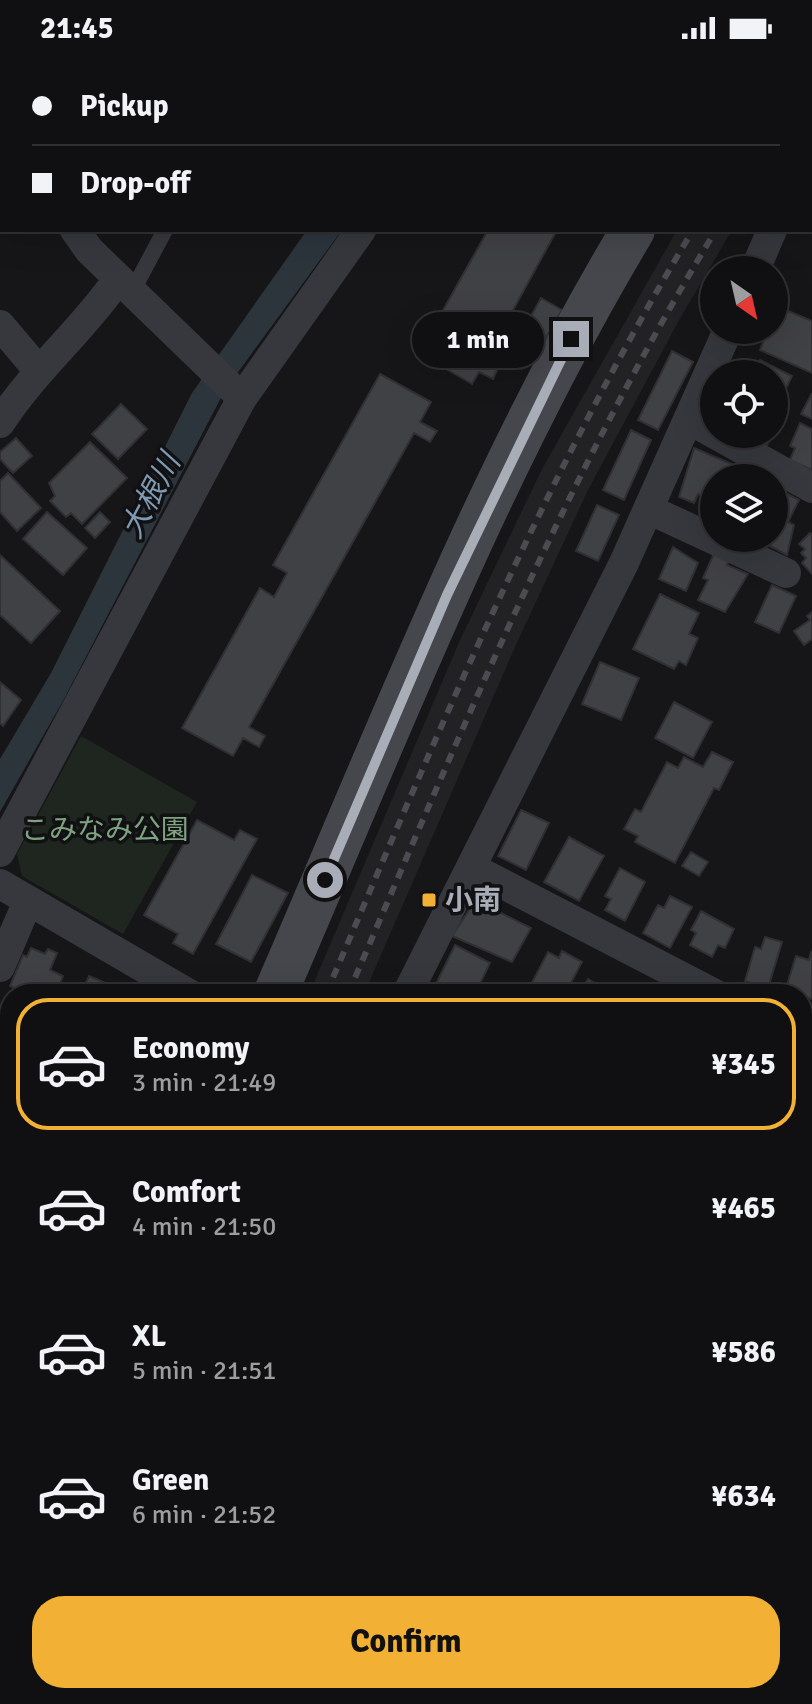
<!DOCTYPE html>
<html lang="en">
<head>
<meta charset="utf-8">
<style>
	body { margin:0; font-family:Signika,"Noto Sans JP",sans-serif; background:#1e1e20; color:#f1f3f6; height:100vh; display:flex; flex-direction:column; font-size:30px; white-space:nowrap }
	* { box-sizing:border-box; margin:0 }
	p { font-size:26px; color:#9c9d9f }
	.icon { flex:none; width:44px; height:44px; fill:none; stroke:currentColor; stroke-width:2; stroke-linecap:round; stroke-linejoin:round }
	.map { position:relative; flex:1; overflow:hidden }
	.sheet { position:absolute; left:0px; top:928px; width:812px; height:720px; display:flex; flex-direction:column; background:#101012; border-radius:32px 32px 0 0; box-shadow:0 8px 32px #0002,0 0 0 2px #303032 }
	.sheet>* { flex:none }
	.hud { position:absolute; left:0px; top:0px; width:812px; height:176px; box-shadow:0 8px 32px #0002,0 0 0 2px #303032; display:grid; align-content:center; height:176px; padding:0 32px; background:#101012 }
	.needle { width:52px; rotate:146deg }
	.controls { position:absolute; left:700px; top:200px; display:grid; gap:16px }
	.controls a { display:grid; place-items:center; width:88px; height:88px; border-radius:50%; background:#101012; box-shadow:0 8px 32px #0002,0 0 0 2px #303032; font-size:40px }
	.end { position:absolute; width:36px; height:36px; margin:-18px; border:10px solid #a8adb8; background:#111; box-shadow:0 0 0 4px #111 }
	.from { border-radius:50% }
	.bubble { position:absolute; height:56px; border-radius:28px; background:#101012; box-shadow:0 8px 32px #0002,0 0 0 2px #303032; font-size:26px; font-weight:700; line-height:56px; text-align:center }
	.hud b { display:flex; align-items:center; gap:28px; height:76px; font-size:30px }
	.hud b+b { border-top:2px solid #303032 }
	.hud i { width:20px; height:20px; background:#f1f3f6 }
	ul { padding:14px 0 0; list-style:none }
	li { display:flex; align-items:center; gap:24px; height:132px; margin:0 16px 12px; padding:0 16px; border:4px solid transparent; border-radius:32px }
	li div { flex:1 }
	li b { display:block; font-size:30px }
	li em { font-style:normal; font-weight:700 }
	li.on { border-color:#f2b134 }
	li>.icon { width:72px; height:72px; stroke-width:1.5 }
	.button { display:flex; gap:16px; margin-top:auto; padding:16px 32px }
	.button a { flex:1; height:92px; border-radius:32px; background:#f2b134; color:#111; font-size:32px; font-weight:700; line-height:92px; text-align:center }
	.status { display:flex; justify-content:space-between; align-items:center; height:56px; padding:0 40px; background:#101012; direction:ltr }
	.status svg { height:22px; fill:currentColor }
	.map>svg:first-child { display:block }
</style>
</head>
<body>
<div class="status"><b>21:45</b><svg viewBox="0 0 49 12"><path d="M0 12V9h3v3zM5 12V6h3v6zM10 12V3h3v9zM15 12V0h3v12zM26 1h20v11H26zM47 4h2v5h-2z"/></svg></div>
<div class="map">
<svg width="812" height="1648" viewBox="0 0 812 1648">
	<rect width="100%" height="100%" fill="#161618"/>
	<path fill="#222225" d="M677 174H732L678 266 588 434 515 591 364 938H309L460 584 542 413Z
		M13 1638H65L61 1648H8Z"/>
	<path fill="#1e261f" d="M81 680 197 746 123 878 22 820 17 798Z"/>
	<path fill="#2c353c" d="M307 174H342L225 334 64 643 0 756V703L51 617 192 337Z"/>
	<path fill="#404145" stroke="#303034" stroke-width="2" d="M584 0H654L658 2H583Z
		M488 174H557L484 307 497 314 493 323 479 316 472 328 419 297Z
		M541 242 562 254 537 298 516 287Z
		M779 251 812 265V317L760 294 768 274H774Z
		M672 295 693 306 658 374 638 364Z
		M760 304 792 320 777 351 774 318H753Z
		M380 318 431 346 420 366 437 375 430 386 414 377 249 671 265 680 259 691 243 682 233 700 182 672 260 532 274 541 287 517 273 509Z
		M812 337V363L801 358Z
		M121 348 147 373 118 403 92 378Z
		M800 367 812 373V414L790 404 795 392 790 390Z
		M631 374 651 384 624 444 603 434Z
		M741 378H772L767 389Z
		M16 382 32 400 13 417 0 403V396Z
		M90 386 127 422 82 468 71 457 66 461 50 445 55 440 49 427Z
		M694 392 732 408 727 422H714L709 442 698 438 694 447 679 441Z
		M8 417 41 452 17 475 0 456V425Z
		M778 433 799 444 788 466 794 469 787 499 770 490 777 476 774 442Z
		M597 449 619 459 598 505 576 495Z
		M47 456 87 492 63 519 23 483Z
		M100 456 110 466 95 482 85 472Z
		M810 477 812 479V518L802 507 806 502 801 497 805 493 799 488Z
		M673 491 698 507 686 535 659 523Z
		M715 495 730 502 727 509 748 518 725 556 698 544 708 524 703 522Z
		M0 499 60 555 31 587 0 559Z
		M772 529 796 540 779 577 755 566Z
		M660 538 699 557 689 578 698 582 686 609 679 605 674 613 633 593Z
		M812 556V583L804 589 794 575 810 564 807 560Z
		M600 606 639 622 621 664 582 648Z
		M0 626 21 644 3 670 0 667Z
		M674 646 712 666 693 702 655 682Z
		M712 696 733 706 719 734 714 732 675 807 635 786 638 780 624 773 635 753 641 756 667 706 678 712 684 701 703 711Z
		M521 754 549 767 526 814 498 800Z
		M197 764 234 784 240 774 257 783 193 898 173 887 178 878 144 859Z
		M569 781 604 800 579 845 544 826Z
		M691 796 708 806 699 820 682 810Z
		M620 812 645 826 625 865 605 854 611 843 605 840Z
		M252 819 288 837 251 906 216 888Z
		M670 840 692 851 670 892 643 877 658 849 664 852Z
		M485 849 531 872 512 906 452 880 471 851Z
		M701 855 734 873 725 892 718 889 712 901 690 889 696 877 691 874Z
		M765 881 782 886 768 932 745 925 755 891 761 893Z
		M455 889 490 907 475 938H431Z
		M31 892 45 898 48 893 57 897 50 914 63 920 56 938H13L15 932 10 930 23 899 27 901Z
		M562 895 582 906 565 938H526L548 896 559 902Z
		M811 896 812 897V943L785 935 796 900 809 904Z
		M89 920 115 931 112 938H81Z
		M588 923 613 938H579Z
		M10 957V985L0 981Z
		M805 998 812 1000V1036L804 1033 802 1039Z
		M0 1006 10 1010 7 1059 0 1058Z
		M0 1163 10 1167V1183L0 1207Z
		M1 1351 10 1355V1410L0 1405Z
		M0 1410 10 1414 0 1437Z
		M812 1421V1467L802 1470V1423Z
		M812 1483V1517L802 1521V1487Z
		M1 1485 10 1488V1527L2 1540Z
		M0 1548 9 1552 0 1574Z
		M806 1558 812 1575V1597L802 1604V1559Z
		M127 1638H185L181 1648H123Z
		M262 1638H300L280 1648H267Z
		M627 1638H680L683 1648H630Z
		M690 1638H734L735 1639 716 1648 713 1645 693 1648Z"/>
	<g fill="none" stroke-linecap="round" stroke-linejoin="round">
		<path stroke="#37383d" stroke-width="16" d="M132 236 165 174"/>
		<path stroke="#37383d" stroke-width="30" d="M51 0V2
			M779 0 781 2
			M486 2 487 0
			M810 26 812 27
			M810 101 812 98
			M75 174 89 194 242 342
			M755 214 772 174
			M0 269 39 315
			M688 363 812 432
			M0 367C34 314 83 274 118 223
			M648 453 786 517
			M0 796 242 342 361 174
			M472 812 715 938
			M0 828 189 938
			M0 911 28 845
			M407 938 624 507 728 274
			M0 1148 10 1152
			M0 1266 10 1243
			M809 1316 812 1327
			M802 1371 812 1356
			M0 1616 10 1592
			M88 1648 92 1638
			M774 1648 791 1638"/>
		<path stroke="#45474d" stroke-width="44" d="M736 2 738 0
			M275 938C386 682 489 414 633 174"/>
		<path stroke="#4a4c52" stroke-width="6" stroke-dasharray="10 8" stroke-linecap="butt" d="M799 2 800 0
			M810 21 812 18
			M326 938C437 678 546 417 693 174
			M348 938C460 678 568 416 716 174
			M22 1648 26 1638
			M45 1648 49 1638"/>
	</g>
	<g fill="none" stroke-linecap="round" stroke-linejoin="round">
		<path stroke="#a8adb8" stroke-width="10" d="M325 824 447 539 571 283"/>
	</g>
	<rect fill="#f2b134" stroke="#111113" stroke-width="3" x="421" y="836" width="16" height="16" rx="4"/>
	<g text-anchor="middle" dominant-baseline="central" stroke-width="7" stroke-linejoin="round" paint-order="stroke">
		<g font-size="28" fill="#7fa381" stroke="#111113">
			<text x="105" y="774">こみなみ公園</text>
		</g>
		<g font-size="28" font-weight="bold" fill="#a8adb8" stroke="#111113" text-anchor="start">
			<text x="445" y="844">小南</text>
		</g>
		<g font-size="30" font-style="italic" fill="#7f9bb3" stroke="#111113">
			<text transform="translate(151 440) rotate(-62)">大根川</text>
		</g>
	</g>
</svg>
<div class="controls">
<a><svg class="needle" viewBox="-14 -14 28 28"><path d="M0-13l5 13h-10z" fill="#e53935"/><path d="M0 13l5-13h-10z" fill="#9c9d9f"/></svg></a>
<a><svg class="icon" aria-label="locate" viewBox="0 0 24 24"><circle cx="12" cy="12" r="6"/><path d="M12 2v4M12 18v4M2 12h4M18 12h4"/></svg></a>
<a><svg class="icon" aria-label="layers" viewBox="0 0 24 24"><path d="M12 4l9 5-9 5-9-5zM3 14l9 5 9-5"/></svg></a>
</div>
<i class="end from" style="left:325px;top:824px"></i>
<i class="end" style="left:571px;top:283px"></i>
<div class="bubble" style="left:412px;top:256px;width:132px">1 min</div>
<div class="hud">
<b><i class="from"></i>Pickup</b>
<b><i></i>Drop-off</b>
</div>
<section class="sheet">
<ul>
<li class="on"><svg class="icon" aria-label="car" viewBox="0 0 24 24"><path d="M5 17H2v-5l4-1 3-4h7l3 4 3 1v5h-3M9 17h6M6 11h13"/><circle cx="7" cy="17" r="2"/><circle cx="17" cy="17" r="2"/></svg><div><b>Economy</b><p>3 min · 21:49</p></div><em>¥345</em></li>
<li><svg class="icon" aria-label="car" viewBox="0 0 24 24"><path d="M5 17H2v-5l4-1 3-4h7l3 4 3 1v5h-3M9 17h6M6 11h13"/><circle cx="7" cy="17" r="2"/><circle cx="17" cy="17" r="2"/></svg><div><b>Comfort</b><p>4 min · 21:50</p></div><em>¥465</em></li>
<li><svg class="icon" aria-label="car" viewBox="0 0 24 24"><path d="M5 17H2v-5l4-1 3-4h7l3 4 3 1v5h-3M9 17h6M6 11h13"/><circle cx="7" cy="17" r="2"/><circle cx="17" cy="17" r="2"/></svg><div><b>XL</b><p>5 min · 21:51</p></div><em>¥586</em></li>
<li><svg class="icon" aria-label="car" viewBox="0 0 24 24"><path d="M5 17H2v-5l4-1 3-4h7l3 4 3 1v5h-3M9 17h6M6 11h13"/><circle cx="7" cy="17" r="2"/><circle cx="17" cy="17" r="2"/></svg><div><b>Green</b><p>6 min · 21:52</p></div><em>¥634</em></li>
</ul>
<div class="button"><a>Confirm</a></div>
</section>
</div>
</body>
</html>
